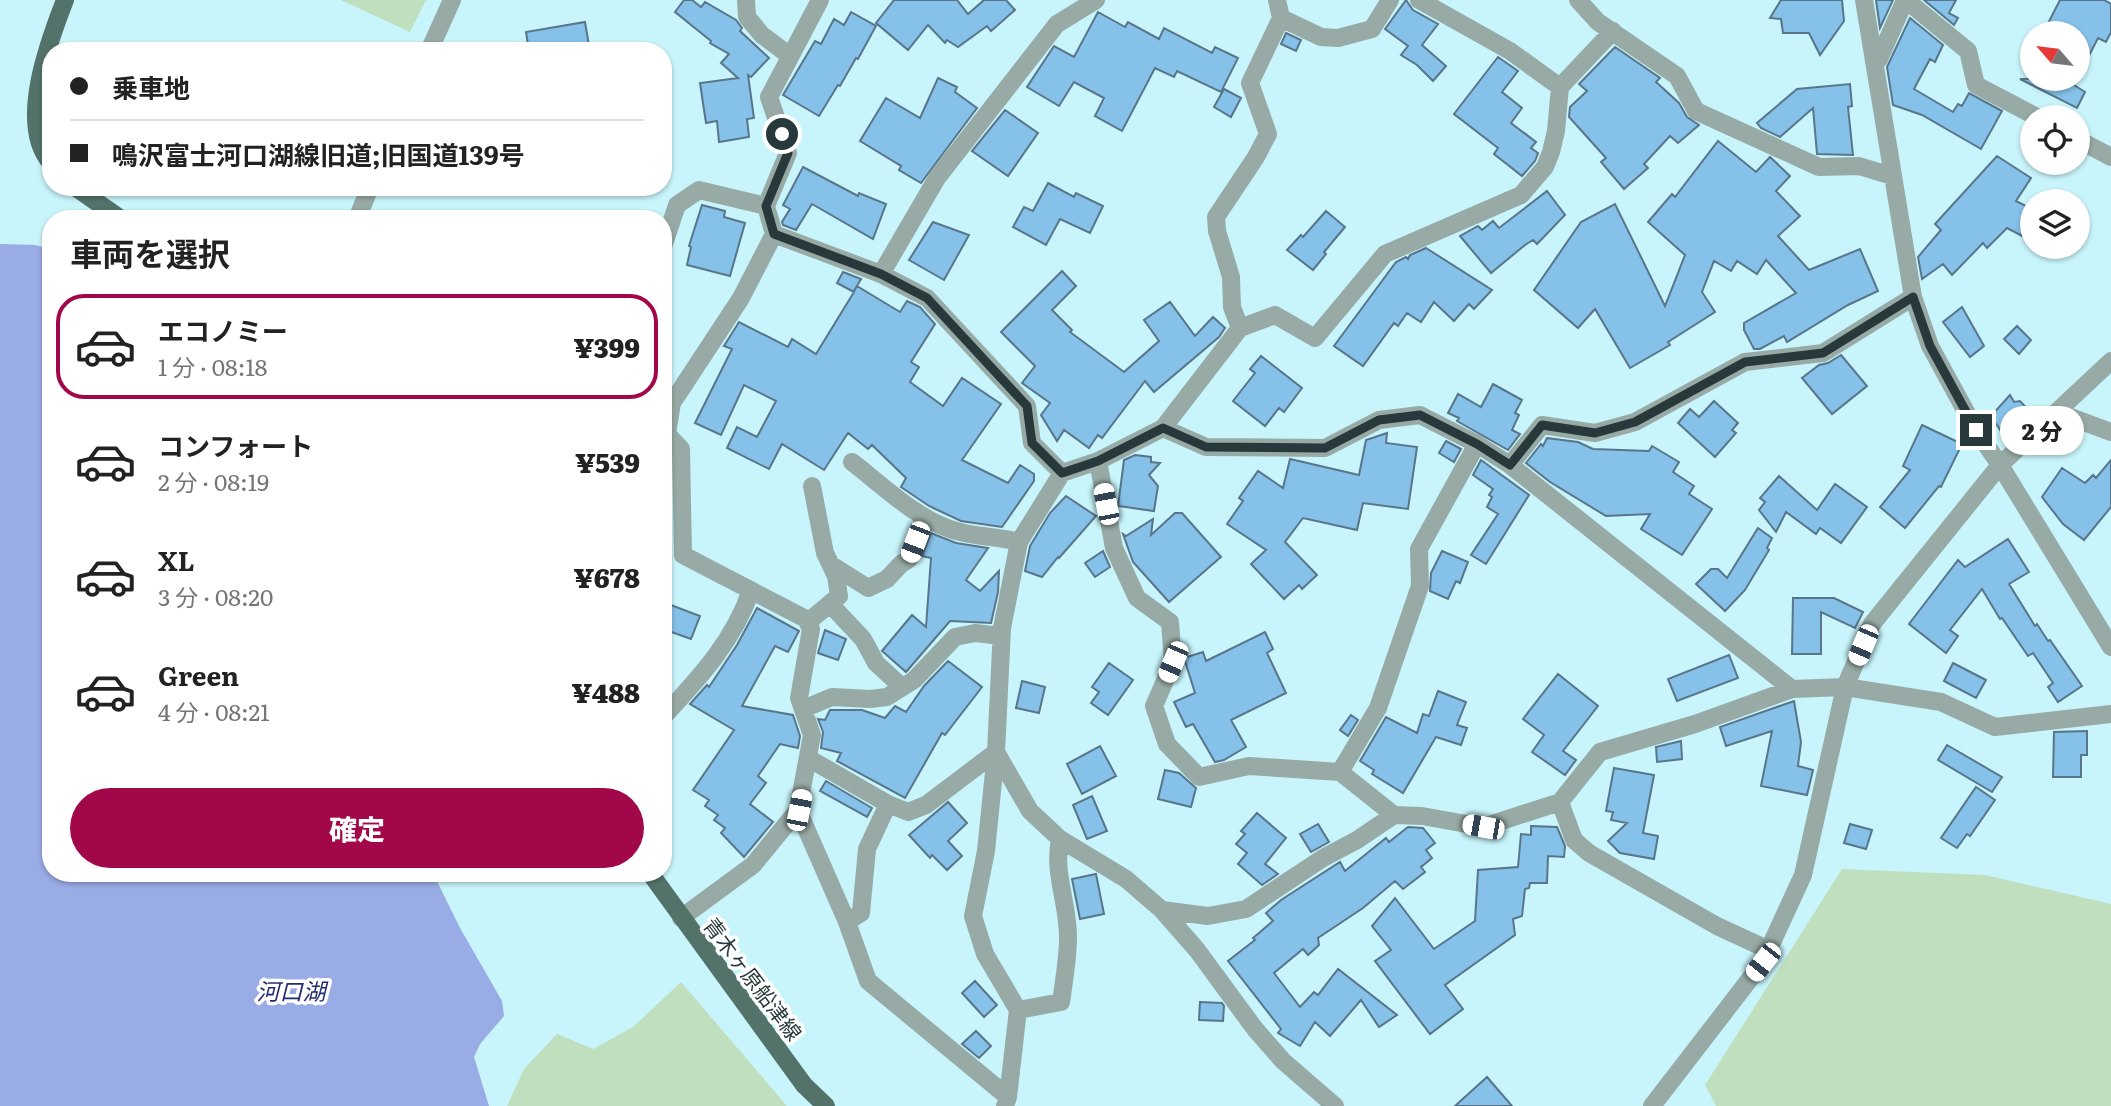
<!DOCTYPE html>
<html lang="ja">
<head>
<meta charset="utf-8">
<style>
	body { margin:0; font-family:Literata,"Noto Sans JP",serif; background:#f2f2f2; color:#222; height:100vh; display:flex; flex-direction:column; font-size:26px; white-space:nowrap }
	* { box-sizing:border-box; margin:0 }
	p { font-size:23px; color:#767676 }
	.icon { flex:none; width:38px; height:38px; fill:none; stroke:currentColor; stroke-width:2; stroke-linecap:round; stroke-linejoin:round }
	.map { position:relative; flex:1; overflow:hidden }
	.side { position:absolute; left:42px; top:210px; width:630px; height:672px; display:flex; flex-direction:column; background:#fff; border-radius:28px; box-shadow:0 2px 5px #0004 }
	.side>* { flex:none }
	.banner { position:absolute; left:42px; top:42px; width:630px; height:154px; border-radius:28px; box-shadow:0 2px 5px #0004; display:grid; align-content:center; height:154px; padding:0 28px; background:#fff }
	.needle { width:46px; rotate:298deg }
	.fabs { position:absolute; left:2020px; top:21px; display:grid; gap:14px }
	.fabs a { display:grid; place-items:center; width:70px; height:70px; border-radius:50%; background:#fff; box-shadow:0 2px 5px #0004; font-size:35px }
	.end { position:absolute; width:32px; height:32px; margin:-16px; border:9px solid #27393b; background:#fff; box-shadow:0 0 0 4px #fff }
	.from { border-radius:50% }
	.bubble { position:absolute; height:49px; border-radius:24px; background:#fff; box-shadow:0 2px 5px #0004; font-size:23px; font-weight:800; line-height:49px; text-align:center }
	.car { position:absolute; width:21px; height:42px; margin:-21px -10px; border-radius:9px; box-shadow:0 0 5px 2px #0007; background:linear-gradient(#fff 24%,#345 0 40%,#fff 0 76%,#345 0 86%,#fff 0) }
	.banner b { display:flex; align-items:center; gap:24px; height:66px; font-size:26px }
	.banner b+b { border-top:2px solid #e0e0e0 }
	.banner i { width:18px; height:18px; background:#222 }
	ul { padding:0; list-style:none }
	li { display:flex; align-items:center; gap:21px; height:105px; margin:0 14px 10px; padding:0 14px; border:4px solid transparent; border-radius:28px }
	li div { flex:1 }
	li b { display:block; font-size:26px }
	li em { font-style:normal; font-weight:800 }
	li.selected { border-color:#a10749 }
	li>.icon { width:63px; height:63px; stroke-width:1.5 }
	h2 { padding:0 28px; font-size:32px; line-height:84px }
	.action { display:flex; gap:14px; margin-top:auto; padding:14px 28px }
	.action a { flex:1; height:80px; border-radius:42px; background:#a10749; color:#fff; font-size:28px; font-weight:800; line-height:80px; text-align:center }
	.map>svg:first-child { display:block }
</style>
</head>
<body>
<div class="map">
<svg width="2111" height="1106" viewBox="0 0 2111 1106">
	<rect width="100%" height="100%" fill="#c8f5fb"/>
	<path fill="#c0dfbe" d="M341 0H426L410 32Z
		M1842 869 1985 875 2111 904V1106H1716L1705 1085Z
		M681 982 787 1106H507L524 1069 557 1034 593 1049 633 1027Z"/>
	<path fill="#9aace5" d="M0 244 35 245 51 249V873H433L460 928 502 1001 504 1016 480 1044 474 1057 489 1106H0Z"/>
	<path fill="#85c1e9" stroke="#58758a" stroke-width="2" d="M684 0H692L701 7 705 2 736 20 742 28 740 31 769 58 751 77 748 75 754 118 747 119 749 137 719 142 717 121 706 123 700 83 738 78 721 63 729 54 710 43 711 41 675 12Z
		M894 0H957L968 14 984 0H1006L1015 10 991 31 987 26 958 47 947 40 945 43 928 25 908 50 876 23Z
		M1406 0 1413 10 1438 24 1422 45 1446 66 1433 81 1417 65 1401 55 1408 46 1385 29Z
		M1781 0H1842L1844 21 1820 55 1809 33H1783L1781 19 1770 18Z
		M1876 0H1893L1880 28Z
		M1924 0H1956L1949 13 1958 18 1954 25Z
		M2060 0H2104L2111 4V32L2106 42 2098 38 2077 79V33H2043Z
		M851 12 876 26 858 59 856 58 840 86 838 85 819 116 783 95 815 41 821 44 834 19 844 25Z
		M1098 12 1125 27 1128 22 1159 39 1164 28 1212 53 1215 47 1238 58 1221 92 1177 71 1174 77 1155 68 1122 131 1095 116 1104 98 1074 82 1059 106 1027 87 1054 46 1074 57Z
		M1910 18 1943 45 1935 62 1930 59 1914 89 1953 112 1958 104 1962 106 1969 93 2002 111 1981 149 1922 115 1893 105 1887 67Z
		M585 22 590 51H529L526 32Z
		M1286 33 1301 40 1296 51 1281 44Z
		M1615 47 1660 78 1656 82 1679 103 1687 117 1699 125 1678 143 1670 136 1644 164 1648 168 1624 189 1601 162 1606 158 1569 117 1570 107 1587 91 1579 84Z
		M1498 57 1518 71 1502 92 1522 108 1511 123 1536 142 1531 148 1538 153 1535 161 1522 176 1494 154 1498 148 1454 114Z
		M938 78 957 87 955 92 977 108 921 183 899 170 901 166 860 141 886 98 920 118Z
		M2020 79H2077L2074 85 2085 92 2077 108Z
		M1850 84 1852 106 1848 107 1853 155 1817 154 1813 108 1780 137 1761 128 1757 123 1797 89Z
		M1224 89 1241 98 1231 117 1214 107Z
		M1005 110 1038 133 1008 176 972 151Z
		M1718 141 1756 172 1770 157 1790 176 1776 191 1800 216 1778 236 1809 270 1860 249 1878 291 1848 305 1787 342 1784 336 1760 349H1754L1744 330V323L1796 293 1766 260 1757 274 1737 261 1731 271 1714 261 1702 292 1715 312 1668 342 1670 345 1630 368 1595 309 1578 328 1534 290 1581 222 1615 204 1665 306 1685 255 1648 222 1672 194 1675 197Z
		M1997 156 2031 178 2016 201 2032 209V241L2007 228 1987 248 1983 243 1952 275 1943 264 1922 279 1918 257 1941 230 1935 224Z
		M803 167 858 196 859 193 886 204 873 239 812 204 796 230 783 225 782 222 790 209 783 205Z
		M1048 183 1074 197 1076 193 1103 206 1090 233 1060 219 1046 245 1013 227 1024 207 1033 211Z
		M1547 191 1565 215 1537 244 1533 240 1525 245 1491 273 1460 236 1478 226 1482 230 1493 221 1499 228Z
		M702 205 725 211 724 217 745 223 730 276 687 265 691 247 689 246Z
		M1326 211 1345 227 1324 252 1326 254 1313 270 1287 250 1301 235 1303 237Z
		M933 222 969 235 944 280 909 260Z
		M1426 248 1492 290 1474 309 1469 304 1454 321 1434 302 1421 322 1407 313 1398 326 1394 323 1363 366 1334 346 1396 262 1406 257 1408 259 1410 255Z
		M1062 271 1076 286 1052 310 1072 330 1070 332 1124 372 1159 341 1144 320 1170 302 1195 336 1213 317 1225 328 1219 337 1154 392 1145 381 1102 438 1098 435 1089 448 1064 430 1057 441 1041 415 1050 403 1022 383 1035 366 1001 332Z
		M843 272 861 279 854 291 857 286 900 312 907 301 920 307 935 324 911 362 919 367 910 382 943 406 962 378 1001 404 962 460 1008 483 1020 465 1034 474V481L1002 527 961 521 929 506 901 487 906 478 872 445 868 449 848 433 824 470 782 444 769 469 727 448 737 427 757 437 776 401 744 385 721 435 695 423 732 349 724 346 739 322 788 347 792 339 816 354 854 292 837 283Z
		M1962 307 1984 346 1970 357 1943 322Z
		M2017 326 2031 340 2019 354 2004 339Z
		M1841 355 1867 386 1832 414 1802 378 1819 365 1828 363Z
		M1261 356 1302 388 1284 412 1279 408 1265 426 1233 401 1255 373 1250 369Z
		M1493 384 1522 400 1515 413 1519 415 1512 430 1520 434 1508 450 1457 421 1459 418 1448 413 1458 394 1481 407Z
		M2010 395 2014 402 2020 401 2035 417 2008 442 1991 416Z
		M1714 401 1738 423 1732 430 1736 433 1715 457 1678 423 1690 409 1699 417Z
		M1922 425 1962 444 1941 487 1939 486 1905 528 1880 507 1910 470 1903 466Z
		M1387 433 1386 443 1417 447 1408 509 1363 503 1357 530 1303 518 1285 542 1317 575 1302 589 1299 585 1284 599 1251 564 1266 550 1227 524 1243 501 1239 498 1258 471 1283 488 1290 459 1359 475 1366 440Z
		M1547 438 1578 442 1593 449 1649 451 1652 446 1679 462 1673 472 1694 486 1689 494 1712 509 1682 555 1641 529 1650 514 1606 516 1550 482 1526 463 1541 444 1543 446Z
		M1446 441 1461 449 1454 462 1439 453Z
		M1135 455 1151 457V462L1160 463 1149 475 1158 486 1154 511 1118 506 1124 460Z
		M1481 460 1529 495 1486 564 1471 555 1498 514 1487 507 1492 497 1489 495 1493 489 1473 475Z
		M2111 460V507L2084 540 2063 524 2042 497 2062 468 2085 483 2093 475 2096 478Z
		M1779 476 1817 510 1835 484 1867 507 1841 543 1820 528 1816 534 1786 512 1776 532 1759 510 1765 502 1760 498Z
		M1066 496 1096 516 1059 558 1058 557 1042 577 1025 571 1030 546 1050 513Z
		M1175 513H1182L1221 557 1169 602 1133 562 1123 534 1126 536 1153 519 1151 535Z
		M1758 528 1772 538 1767 548 1769 550 1745 590 1725 611 1696 584 1711 569H1718L1727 578Z
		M931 533 956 543 988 548 966 580 980 591 999 571 998 592 991 623 950 621 906 672 882 651 912 615 926 627 931 558 922 556Z
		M2008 539 2029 572 2009 584 2035 626 2037 624 2048 641 2050 640 2082 686 2058 702 2048 687 2053 683 2033 653 2028 656 2002 618 2000 619 1982 589 1950 630 1958 636 1946 653 1909 624 1958 560 1965 567Z
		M1103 551 1110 567 1095 577 1085 563Z
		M1442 551 1468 562 1460 583 1456 581 1448 599 1430 591 1431 573Z
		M1793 598H1834L1863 612 1855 628 1821 612V654H1792Z
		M663 602 700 616 691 639 663 629Z
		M757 608 799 631 788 652 775 646 742 706 793 715 800 736 798 748 780 744 758 776 766 783 750 804 773 822 744 857 721 833 725 828 714 820 718 815 705 806 709 800 693 790 734 730 690 704 707 685 709 687 737 645Z
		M825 630 846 639 838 660 818 653Z
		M1265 632 1273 649 1267 653 1286 693 1231 720 1246 747 1224 760 1215 762 1193 724 1186 727 1174 702 1195 693 1184 658 1203 652 1206 661Z
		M1729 655 1738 678 1677 701 1668 679Z
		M948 661 982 687 945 735 942 733 905 798 837 761 841 753 821 748 823 732 818 719 825 720 830 710H862L885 718 895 706 906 712 924 686Z
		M1109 663 1133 680 1108 715 1091 703 1099 692 1092 687Z
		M1953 663 1986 680 1976 698 1944 681Z
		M1558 674 1598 706 1563 751 1576 760 1565 775 1532 752 1544 735 1523 719Z
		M1022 681 1045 687 1039 713 1016 708Z
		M1438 691 1466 702 1457 725 1467 728 1461 745 1436 737 1403 793 1372 774 1374 770 1360 761 1386 717 1417 733 1423 714 1429 716Z
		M1794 701 1801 742 1798 766 1813 770 1807 795 1761 786 1772 731 1726 746 1720 727Z
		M1351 715 1358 720 1348 736 1340 730Z
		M2087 731V755H2081V777H2053L2054 732Z
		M1681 741 1682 759 1657 762 1656 747Z
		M1947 745 2002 777 1992 792 1938 760Z
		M1100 746 1116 776 1082 794 1067 764Z
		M1614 768 1654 775 1643 833 1658 836 1654 859 1620 853 1608 841 1627 823 1611 820 1613 812 1606 811Z
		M1165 770 1179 773 1196 788 1191 807 1158 799Z
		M826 781 872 808 867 817 820 791Z
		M1976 787 1995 800 1970 836 1967 834 1957 848 1941 838Z
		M1092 796 1107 831 1087 839 1073 805Z
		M948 802 967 823 948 841 962 856 947 870 932 855 930 858 909 835Z
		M1257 813 1286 838 1265 864 1278 874 1262 885 1238 864 1247 853 1236 844 1245 834 1241 831Z
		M1318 824 1329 842 1311 852 1300 834Z
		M1850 824 1872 830 1866 849 1844 843Z
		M1531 826 1557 827 1565 846 1564 857 1548 856 1547 883H1530L1529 888 1525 889 1522 916 1513 919 1515 935 1445 985 1463 1009 1430 1034 1375 961 1391 950 1372 926 1395 898 1434 949 1475 921 1478 870 1518 867 1521 834 1531 835Z
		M1408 827 1423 828 1435 843 1426 850 1432 858 1421 867 1425 872 1403 889 1395 881 1363 908 1318 938 1319 945 1308 955 1303 949 1274 973 1300 1007 1314 992 1318 995 1338 969 1397 1015 1379 1027 1361 1000 1330 1036 1315 1022 1300 1046 1278 1033 1281 1029 1228 961 1255 940 1253 938 1273 921 1266 913 1281 900 1340 862 1345 871 1386 838 1389 842Z
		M1096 874 1104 914 1080 919 1072 879Z
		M975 981 997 1005 984 1017 962 993Z
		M1200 1002 1222 1003 1224 1006 1223 1021 1199 1020Z
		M976 1031 991 1046 979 1058 962 1044Z
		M1487 1077 1512 1106H1455Z"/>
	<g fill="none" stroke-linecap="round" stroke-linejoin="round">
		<path stroke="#98aaa5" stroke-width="18" d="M746 0 747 17 762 35 790 56
			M1419 0 1510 51 1560 87
			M1578 0 1598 22 1677 76 1696 111 1819 167 1859 166 1892 176
			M1864 0 1913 297 1930 346 1976 430 2000 465 2111 647
			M1906 0 1968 51 1976 85 2037 117
			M1281 18 1321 37 1338 38 1372 29 1390 0
			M429 51 452 0
			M1874 62 1879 59 1905 0
			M2077 139 2111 157
			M766 206 788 153 769 97 820 0
			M357 219 370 187
			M663 247 677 205 699 190 766 206 774 234 881 274 927 298 1027 406 1032 443 1062 473 1098 461 1163 428 1206 447 1325 448 1379 420 1420 415 1477 444 1510 465 1542 425 1595 433 1635 422 1745 362 1823 353 1913 297
			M881 274 937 178 1057 24 1096 0
			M1240 328 1232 307 1231 277 1217 231 1216 217 1256 157 1268 134 1250 83 1281 18 1277 0
			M2057 412 2111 432
			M1163 428 1240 328 1275 315 1315 338 1385 254 1521 195 1545 167 1551 152 1556 131 1560 87 1613 31
			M1098 461 1114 548 1137 598 1170 622 1173 662 1154 706 1167 744 1199 777 1249 766 1340 772 1394 815 1422 816 1483 827 1560 802 1600 752 1695 724 1792 689 1845 687 1941 702 1995 727 2111 714
			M852 462C882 485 913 516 950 529 971 537 997 536 1019 542
			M1510 465 1792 689
			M830 564 868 588 887 579 901 564 909 559 925 518
			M830 604 863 639 876 663 902 687
			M808 622 839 596 836 576 825 553 812 486
			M803 709 832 697 870 699 887 697 914 680 955 637 975 633 1001 636
			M663 717C699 678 734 641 751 590
			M808 758 888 804 908 812 926 805 996 752 1030 811 1060 839 1126 879 1162 910 1197 950 1255 1029 1283 1061 1335 1106
			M1340 772 1378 708 1420 586 1419 549 1477 444
			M1560 802 1574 840 1589 853 1717 926 1769 950
			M798 810 847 922 868 981 1008 1097
			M1162 910 1208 916 1246 909 1323 858 1357 840 1394 815
			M681 918 753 865 798 810 812 735 799 698 811 629 806 619 683 555 681 449 667 434 672 403 741 298 774 234
			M847 922 861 913 867 849 888 804
			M1018 1010 1061 1002C1064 981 1068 958 1068 937 1068 902 1053 873 1060 839
			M1005 1106 1008 1097 1018 1010 985 954 973 916 986 851 996 752 1002 628 1019 542 1062 473
			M1652 1106 1763 962 1803 875 1845 687 1872 624 2000 465 2111 361"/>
		<path stroke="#53736a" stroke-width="18" d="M51 163C17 125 49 41 65 0
			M75 187 121 219
			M650 873 804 1085 826 1106"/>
	</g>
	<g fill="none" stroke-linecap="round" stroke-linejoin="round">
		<path stroke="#27393b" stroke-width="9" d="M782 134 788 153 766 206 774 234 881 274 927 298 1027 406 1032 443 1062 473 1098 461 1163 428 1206 447 1325 448 1379 420 1420 415 1477 444 1510 465 1542 425 1595 433 1635 422 1745 362 1823 353 1913 297 1930 346 1976 430"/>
	</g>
	<g text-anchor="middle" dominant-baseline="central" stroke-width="7" stroke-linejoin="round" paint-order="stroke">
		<g font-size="21" fill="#27393b" stroke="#fff">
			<text transform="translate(754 978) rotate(53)">青木ヶ原船津線</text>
		</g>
		<g font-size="23" font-style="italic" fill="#202d6e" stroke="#fff">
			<text x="291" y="990">河口湖</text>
		</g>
	</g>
</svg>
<div class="fabs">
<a><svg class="needle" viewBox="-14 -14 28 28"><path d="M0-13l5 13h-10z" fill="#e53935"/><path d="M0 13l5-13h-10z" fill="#767676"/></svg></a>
<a><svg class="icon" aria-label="locate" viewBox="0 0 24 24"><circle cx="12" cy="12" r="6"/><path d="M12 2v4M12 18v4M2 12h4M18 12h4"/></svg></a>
<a><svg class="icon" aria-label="layers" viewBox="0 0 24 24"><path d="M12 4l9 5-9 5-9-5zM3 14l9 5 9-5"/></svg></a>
</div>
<i class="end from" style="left:782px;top:134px"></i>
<i class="end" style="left:1976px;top:430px"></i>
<div class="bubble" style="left:2000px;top:406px;width:84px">2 分</div>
<i class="car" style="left:1106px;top:504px;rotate:349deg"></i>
<i class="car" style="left:915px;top:542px;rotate:201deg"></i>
<i class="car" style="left:1863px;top:645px;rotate:203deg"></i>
<i class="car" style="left:1173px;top:662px;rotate:203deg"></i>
<i class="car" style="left:799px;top:810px;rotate:11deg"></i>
<i class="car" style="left:1483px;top:827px;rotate:280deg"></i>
<i class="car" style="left:1763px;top:962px;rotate:218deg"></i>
<div class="banner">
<b><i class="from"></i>乗車地</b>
<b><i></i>鳴沢富士河口湖線旧道;旧国道139号</b>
</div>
<section class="side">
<h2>車両を選択</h2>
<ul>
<li class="selected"><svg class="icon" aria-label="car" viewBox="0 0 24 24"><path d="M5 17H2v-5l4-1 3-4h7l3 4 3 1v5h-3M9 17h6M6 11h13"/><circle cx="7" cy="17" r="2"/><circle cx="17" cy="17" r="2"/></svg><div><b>エコノミー</b><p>1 分 · 08:18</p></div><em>¥399</em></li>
<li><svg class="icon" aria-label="car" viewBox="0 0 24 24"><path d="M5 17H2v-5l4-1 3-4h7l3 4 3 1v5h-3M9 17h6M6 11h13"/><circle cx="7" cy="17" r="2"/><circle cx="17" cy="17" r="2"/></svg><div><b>コンフォート</b><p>2 分 · 08:19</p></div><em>¥539</em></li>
<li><svg class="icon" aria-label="car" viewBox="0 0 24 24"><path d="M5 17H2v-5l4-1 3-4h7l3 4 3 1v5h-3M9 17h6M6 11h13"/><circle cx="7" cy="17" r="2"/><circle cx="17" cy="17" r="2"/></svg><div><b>XL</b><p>3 分 · 08:20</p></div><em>¥678</em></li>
<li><svg class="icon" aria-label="car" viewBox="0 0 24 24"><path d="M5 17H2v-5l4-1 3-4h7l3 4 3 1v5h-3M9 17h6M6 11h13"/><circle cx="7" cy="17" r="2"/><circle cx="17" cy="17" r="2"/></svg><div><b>Green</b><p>4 分 · 08:21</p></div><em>¥488</em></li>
</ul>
<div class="action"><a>確定</a></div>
</section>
</div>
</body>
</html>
